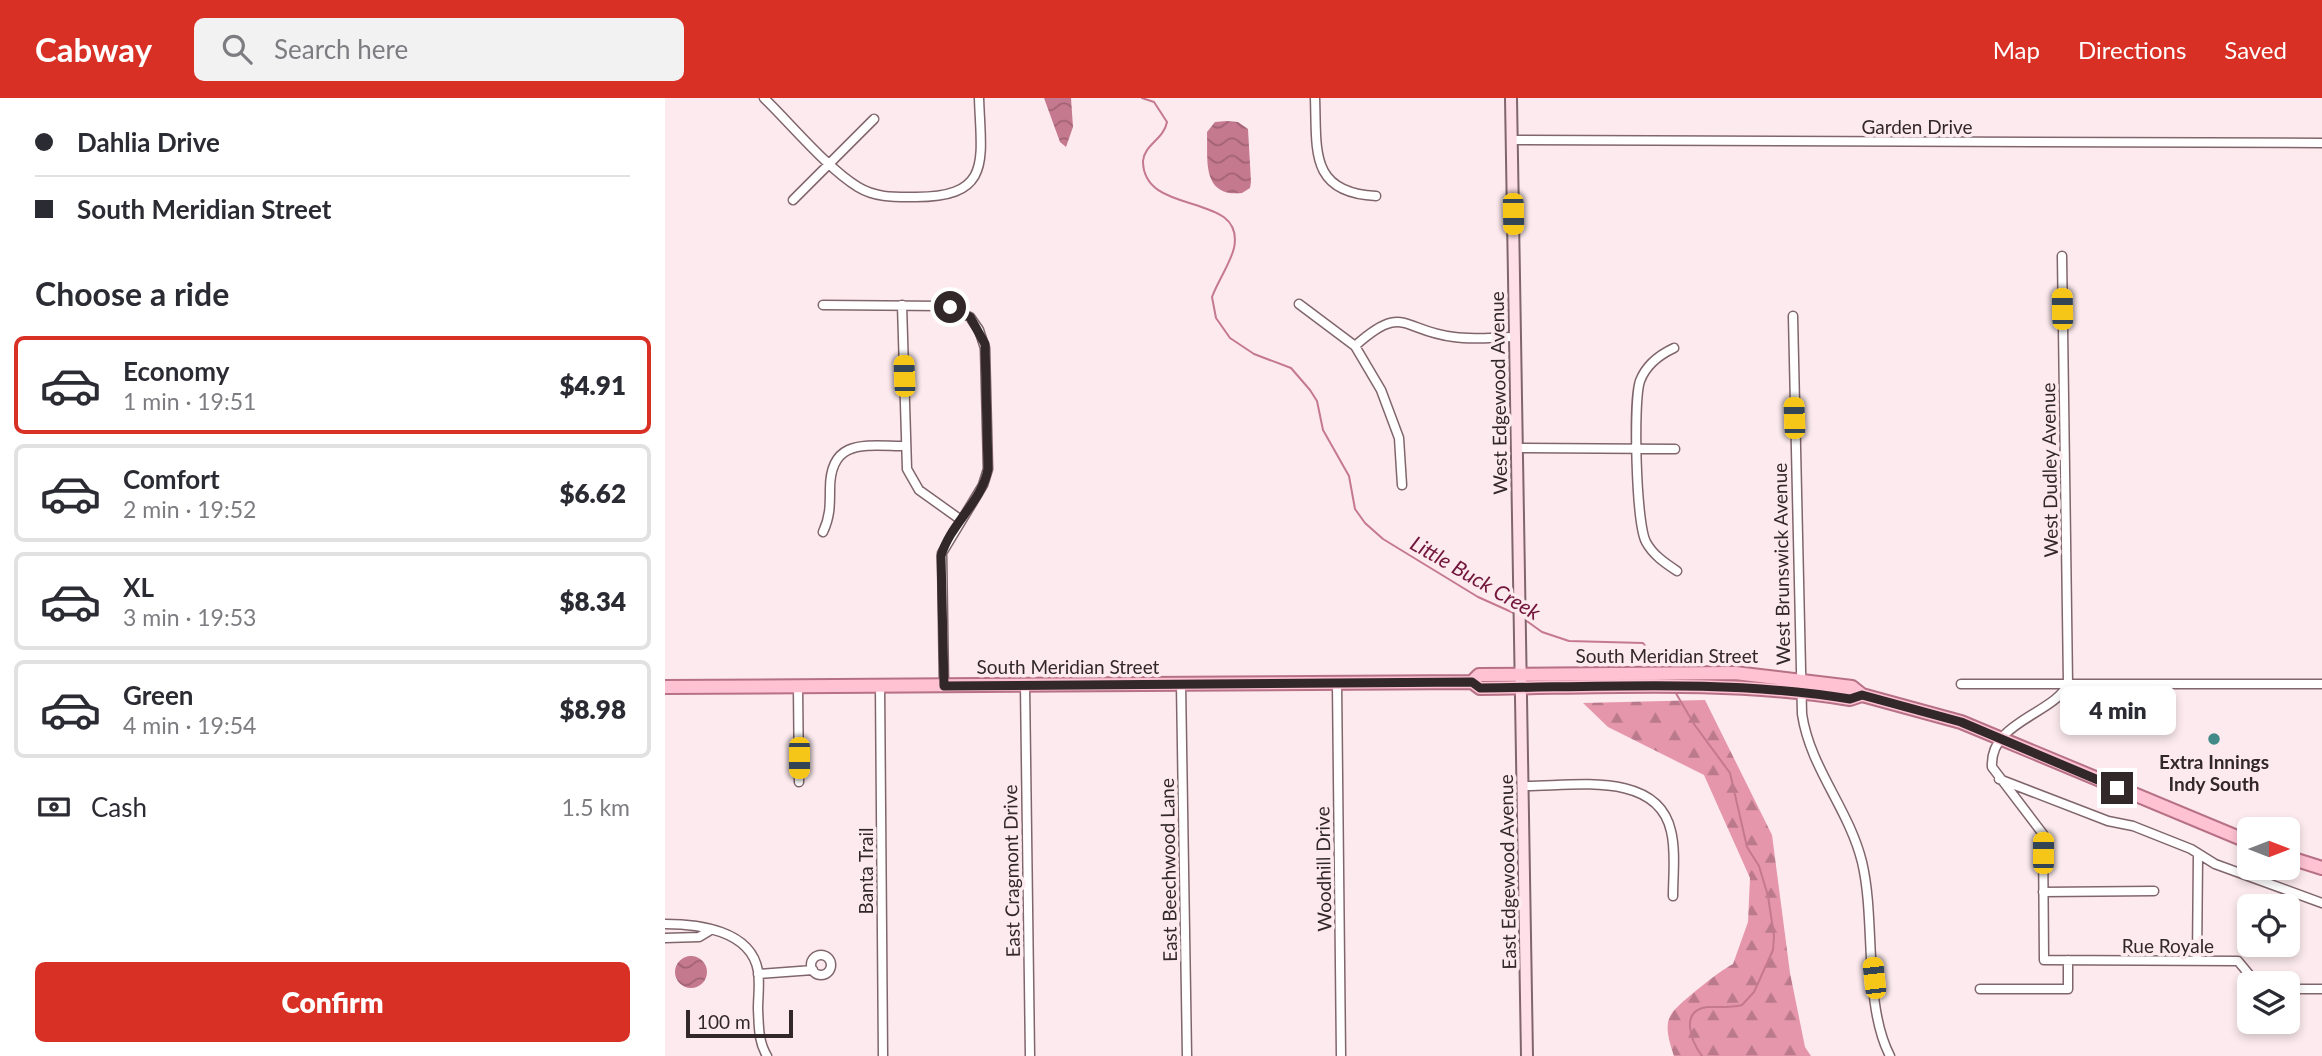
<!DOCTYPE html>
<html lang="en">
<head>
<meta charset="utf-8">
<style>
	body { margin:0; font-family:Lato,sans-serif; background:#f2f2f3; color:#2b2b33; height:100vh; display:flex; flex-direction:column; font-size:26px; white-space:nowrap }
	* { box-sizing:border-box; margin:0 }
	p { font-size:23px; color:#7c7c81 }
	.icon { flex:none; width:38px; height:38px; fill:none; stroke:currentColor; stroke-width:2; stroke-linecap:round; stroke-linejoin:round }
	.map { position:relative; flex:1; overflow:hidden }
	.panel { display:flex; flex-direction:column; background:#fff; width:665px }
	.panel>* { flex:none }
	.top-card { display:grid; align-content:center; height:154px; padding:0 35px; background:#fff }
	.needle { width:46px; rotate:90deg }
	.buttons { position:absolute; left:1572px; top:719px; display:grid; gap:14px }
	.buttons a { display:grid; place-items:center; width:63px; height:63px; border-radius:10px; background:#fff; box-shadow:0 4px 10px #0003; font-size:35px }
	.scale { position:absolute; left:21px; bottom:18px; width:107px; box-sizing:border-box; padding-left:7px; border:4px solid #322729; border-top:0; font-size:19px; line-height:24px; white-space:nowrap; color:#322729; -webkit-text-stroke:5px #fceaee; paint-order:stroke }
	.end { position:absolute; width:32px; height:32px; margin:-16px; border:9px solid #322729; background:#fff; box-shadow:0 0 0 4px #fff }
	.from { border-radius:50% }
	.bubble { position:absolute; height:49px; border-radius:10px; background:#fff; box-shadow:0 4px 10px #0003; font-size:23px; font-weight:800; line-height:49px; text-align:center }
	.car { position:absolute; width:21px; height:42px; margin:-21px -10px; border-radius:9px; box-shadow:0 0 5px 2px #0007; background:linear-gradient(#f5c518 24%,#345 0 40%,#f5c518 0 76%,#345 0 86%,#f5c518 0) }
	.top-card b { display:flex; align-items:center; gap:24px; height:66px; font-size:26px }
	.top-card b+b { border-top:2px solid #e1e1e2 }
	.top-card i { width:18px; height:18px; background:#2b2b33 }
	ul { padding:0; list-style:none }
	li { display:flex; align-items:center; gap:21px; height:98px; margin:0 14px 10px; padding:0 21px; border:4px solid #e1e1e2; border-radius:10px }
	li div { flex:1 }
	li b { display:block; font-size:26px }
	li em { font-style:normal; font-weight:800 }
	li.current { border-color:#d93025 }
	li>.icon { width:63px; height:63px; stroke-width:1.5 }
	h2 { padding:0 35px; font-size:32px; line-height:84px }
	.pay { display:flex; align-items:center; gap:18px; height:77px; padding:0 35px; font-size:26px }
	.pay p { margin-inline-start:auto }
	.action { display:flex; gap:14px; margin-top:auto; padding:14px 35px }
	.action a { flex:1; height:80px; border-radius:10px; background:#d93025; color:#fff; font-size:28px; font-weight:800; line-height:80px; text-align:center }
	header { display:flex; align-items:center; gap:42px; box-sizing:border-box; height:98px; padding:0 35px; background:#d93025; color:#fff }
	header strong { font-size:33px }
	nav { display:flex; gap:38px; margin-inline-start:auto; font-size:24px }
	.search { width:490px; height:63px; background:#f2f2f3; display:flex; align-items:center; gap:18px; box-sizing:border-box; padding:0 24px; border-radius:10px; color:#7c7c81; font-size:26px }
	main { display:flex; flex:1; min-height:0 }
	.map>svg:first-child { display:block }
</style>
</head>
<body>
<header>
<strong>Cabway</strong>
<div class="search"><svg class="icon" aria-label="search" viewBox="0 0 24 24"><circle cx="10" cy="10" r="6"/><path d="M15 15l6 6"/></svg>Search here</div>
<nav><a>Map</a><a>Directions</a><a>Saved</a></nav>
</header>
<main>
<section class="panel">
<div class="top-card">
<b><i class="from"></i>Dahlia Drive</b>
<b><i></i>South Meridian Street</b>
</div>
<h2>Choose a ride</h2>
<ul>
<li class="current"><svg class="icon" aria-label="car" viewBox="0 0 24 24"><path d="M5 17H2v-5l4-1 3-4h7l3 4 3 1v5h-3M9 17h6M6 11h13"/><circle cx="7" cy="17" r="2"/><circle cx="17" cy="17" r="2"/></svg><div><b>Economy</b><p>1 min · 19:51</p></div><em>$4.91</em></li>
<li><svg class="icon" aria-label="car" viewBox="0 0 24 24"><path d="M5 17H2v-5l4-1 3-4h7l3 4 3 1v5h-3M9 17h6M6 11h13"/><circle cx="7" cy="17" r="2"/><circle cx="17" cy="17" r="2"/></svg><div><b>Comfort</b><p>2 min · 19:52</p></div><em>$6.62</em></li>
<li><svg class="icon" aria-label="car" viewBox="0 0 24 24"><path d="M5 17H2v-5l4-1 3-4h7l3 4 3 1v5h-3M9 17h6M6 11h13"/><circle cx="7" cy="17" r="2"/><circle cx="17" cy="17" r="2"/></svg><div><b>XL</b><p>3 min · 19:53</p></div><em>$8.34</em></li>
<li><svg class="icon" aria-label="car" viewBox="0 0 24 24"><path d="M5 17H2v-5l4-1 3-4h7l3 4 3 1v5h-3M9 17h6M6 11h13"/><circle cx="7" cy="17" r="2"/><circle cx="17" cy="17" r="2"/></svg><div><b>Green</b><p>4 min · 19:54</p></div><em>$8.98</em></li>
</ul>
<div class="pay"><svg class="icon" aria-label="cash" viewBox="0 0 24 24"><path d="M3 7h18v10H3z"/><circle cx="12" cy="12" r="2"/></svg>Cash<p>1.5 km</p></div>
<div class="action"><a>Confirm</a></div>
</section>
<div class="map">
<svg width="1657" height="958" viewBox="0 0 1657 958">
	<defs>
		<pattern id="forest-firs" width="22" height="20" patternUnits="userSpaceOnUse" patternTransform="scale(1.75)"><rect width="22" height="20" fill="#e596ab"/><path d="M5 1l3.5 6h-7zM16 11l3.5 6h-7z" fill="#ba7a8b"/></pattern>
		<pattern id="water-waves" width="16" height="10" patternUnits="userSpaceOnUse" patternTransform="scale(1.75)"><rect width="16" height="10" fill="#c5798e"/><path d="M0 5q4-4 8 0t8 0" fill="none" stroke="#a16374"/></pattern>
	</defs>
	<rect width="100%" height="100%" fill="#fceaee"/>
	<path fill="url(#forest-firs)" d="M1040 602 1107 737 1125 875 1140 949 1146 958H1009C1005 945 998 927 1007 915 1014 905 1057 871 1068 866L1083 824 1085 780 1039 677 943 629 918 605Z"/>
	<path fill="url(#water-waves)" d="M379 0H406L408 29 401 49 395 44Z
		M562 23 573 24 583 31 586 84 585 90 577 95C536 99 543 62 542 34L550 24Z
		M10 874a16 16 0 1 1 32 0a16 16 0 1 1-32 0Z"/>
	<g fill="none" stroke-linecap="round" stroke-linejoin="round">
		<path stroke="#c5798e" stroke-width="2" d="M477 0 489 4 502 24C499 41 479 47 478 63 478 120 581 92 569 150 565 166 553 183 547 199L551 220 565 240 589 256 626 270 645 292 652 303 658 332 684 378 690 411 700 425 718 441 813 499 851 516
			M859 521 877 534 904 543 978 545 997 569
			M1009 592 1029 626 1065 675 1082 749 1094 768 1103 798 1109 838 1108 852 1089 894 1077 907C1065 910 1055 909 1043 909 1014 912 1026 943 1037 958"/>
		<defs>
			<path id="street" d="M99 0C126 26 162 70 193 89 211 100 230 99 251 99 328 99 316 61 314 0
				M650 0C652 52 644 95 711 98
				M847 42 1657 45
				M128 102 209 21
				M1397 158 1403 586C1389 616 1324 624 1327 669L1378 736 1379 862 1573 863 1592 886
				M634 206 690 248 716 292 734 340 737 387
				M158 207 278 208 305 219 314 232 320 250 323 371 318 387 277 455 279 588
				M237 207 242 371 254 392 296 422
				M1128 218 1137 616C1145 670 1184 711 1197 764 1211 822 1198 906 1225 958
				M690 248C739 204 737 233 789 239 809 242 830 239 849 239
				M1009 250C994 257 981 267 975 283 968 304 971 425 981 444 988 457 1000 465 1012 473
				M852 350 1010 351
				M158 434C165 419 165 408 165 391 165 339 202 348 241 348
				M672 585 676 958
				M516 586 522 958
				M1296 586H1657
				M360 587 365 958
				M215 588 218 958
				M133 589 134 684
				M1334 681 1443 723 1468 728 1526 751 1550 766 1657 805
				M858 688C905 689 992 671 1006 733 1011 753 1008 778 1008 798
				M1378 794 1489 793
				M0 826C33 826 86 832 93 873 95 885 93 899 93 911 94 928 93 943 102 958
				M0 840 34 839 44 833
				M146 867a10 10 0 1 1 20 0a10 10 0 1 1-20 0Z
				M1532 863 1533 757
				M93 876 148 872
				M1315 891H1403V862
				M1622 891H1657"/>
			<path id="secondary" d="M846 0 862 958"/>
			<path id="primary" d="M807 584 814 577 1070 575 1187 589 1197 597 1296 624 1584 744
				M0 589 807 584 815 590C938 589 1062 581 1185 601L1197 597
				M1622 759 1657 770"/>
		</defs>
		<use href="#street" stroke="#80666c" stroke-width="11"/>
		<use href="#secondary" stroke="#80666c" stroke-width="14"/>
		<use href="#primary" stroke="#b77185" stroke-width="16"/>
		<use href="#street" stroke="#fff" stroke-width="8"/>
		<use href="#secondary" stroke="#ffe0e9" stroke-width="10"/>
		<use href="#primary" stroke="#fec2d3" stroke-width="12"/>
	</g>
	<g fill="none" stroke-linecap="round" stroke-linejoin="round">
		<path stroke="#322729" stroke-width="9" d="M285 209 305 219 320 246 323 371C317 404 285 426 276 458L279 588 807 584 815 590C938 589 1063 581 1185 601L1197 597 1296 624 1452 690"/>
	</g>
	<circle fill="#428a87" stroke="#fceaee" stroke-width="2.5" cx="1549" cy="641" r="7"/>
	<g text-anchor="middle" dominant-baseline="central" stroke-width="7" stroke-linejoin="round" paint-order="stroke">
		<g font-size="19" fill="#322729" stroke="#fceaee">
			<text x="1252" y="28">Garden Drive</text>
			<text transform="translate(833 295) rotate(-91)">West Edgewood Avenue</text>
			<text transform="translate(1384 372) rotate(-91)">West Dudley Avenue</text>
			<text transform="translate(1116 466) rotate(-91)">West Brunswick Avenue</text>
			<text x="1002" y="557">South Meridian Street</text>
			<text x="403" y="568">South Meridian Street</text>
			<text transform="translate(658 771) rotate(-91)">Woodhill Drive</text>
			<text transform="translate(503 772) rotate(-91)">East Beechwood Lane</text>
			<text transform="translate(200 773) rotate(-90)">Banta Trail</text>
			<text transform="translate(346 773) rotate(-91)">East Cragmont Drive</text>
			<text transform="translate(842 774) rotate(-91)">East Edgewood Avenue</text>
			<text x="1503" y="847">Rue Royale</text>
		</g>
		<g font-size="19" font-weight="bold" fill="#322729" stroke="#fceaee">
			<text x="1549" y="663">Extra Innings<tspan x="1549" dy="22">Indy South</tspan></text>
		</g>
		<g font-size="21" font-style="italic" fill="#71153a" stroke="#fceaee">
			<text transform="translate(811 479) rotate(30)">Little Buck Creek</text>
		</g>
	</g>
</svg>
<div class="buttons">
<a><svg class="needle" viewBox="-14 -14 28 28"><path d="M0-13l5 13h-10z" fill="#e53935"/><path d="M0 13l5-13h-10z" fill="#7c7c81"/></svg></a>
<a><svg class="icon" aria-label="locate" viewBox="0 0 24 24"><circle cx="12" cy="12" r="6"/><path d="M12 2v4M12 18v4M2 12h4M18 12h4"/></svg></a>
<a><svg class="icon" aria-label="layers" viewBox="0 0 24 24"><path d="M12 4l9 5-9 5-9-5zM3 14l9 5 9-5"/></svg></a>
</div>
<div class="scale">100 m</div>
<i class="end from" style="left:285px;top:209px"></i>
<i class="end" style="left:1452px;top:690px"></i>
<div class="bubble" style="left:1395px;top:588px;width:116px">4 min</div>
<i class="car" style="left:848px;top:116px;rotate:179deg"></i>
<i class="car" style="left:1397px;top:211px;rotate:359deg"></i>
<i class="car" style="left:239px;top:278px;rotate:358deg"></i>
<i class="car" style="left:1129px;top:320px;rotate:358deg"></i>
<i class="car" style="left:134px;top:660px;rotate:180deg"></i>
<i class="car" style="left:1378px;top:755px;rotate:0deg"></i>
<i class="car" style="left:1209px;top:880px;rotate:354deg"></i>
</div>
</main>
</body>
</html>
